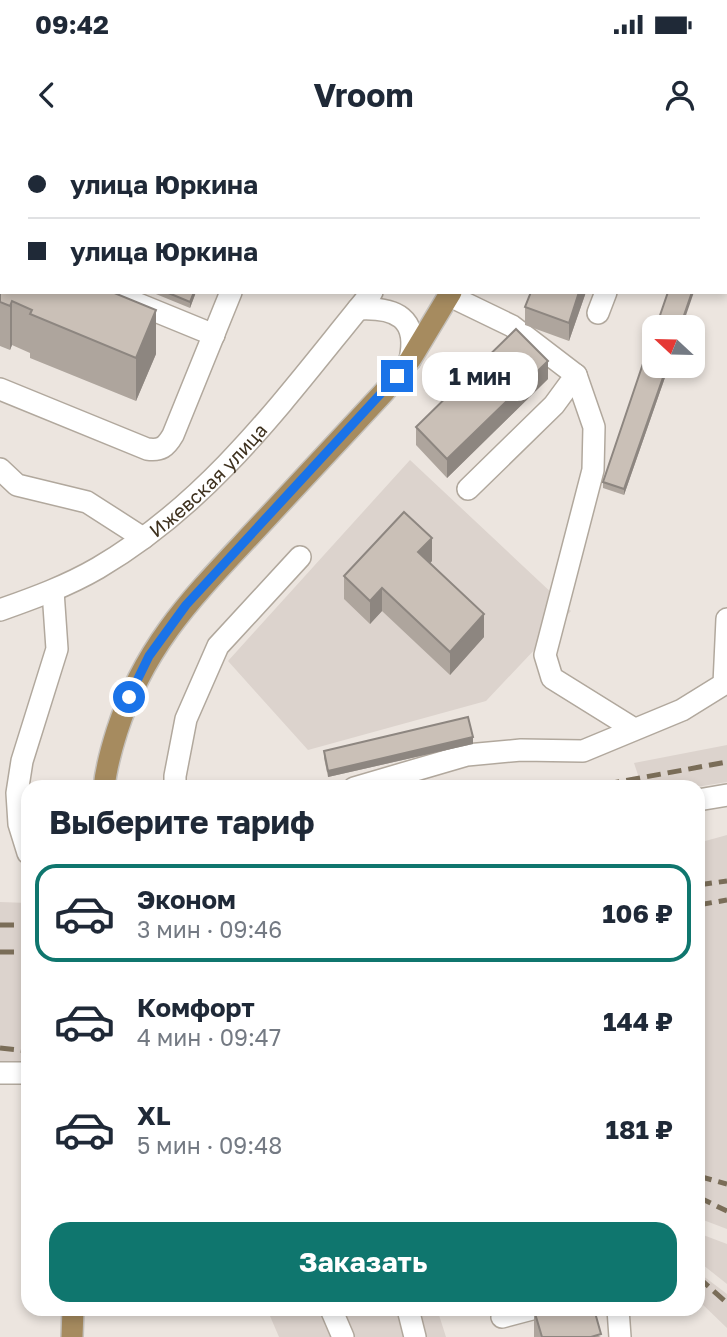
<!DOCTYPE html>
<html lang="ru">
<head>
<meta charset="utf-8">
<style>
	body { margin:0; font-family:"Golos Text",sans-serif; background:#f6f6f7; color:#1f2937; height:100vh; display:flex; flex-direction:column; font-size:26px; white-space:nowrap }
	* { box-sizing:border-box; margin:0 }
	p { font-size:23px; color:#747a83 }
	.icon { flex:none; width:38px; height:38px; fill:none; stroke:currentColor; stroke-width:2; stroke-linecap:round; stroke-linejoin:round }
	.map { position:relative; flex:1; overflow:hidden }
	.panel { position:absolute; left:21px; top:640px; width:684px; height:536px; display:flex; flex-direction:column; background:#fff; border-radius:21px; box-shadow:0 4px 10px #0003 }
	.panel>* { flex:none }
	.hud { position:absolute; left:0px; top:0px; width:728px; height:154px; box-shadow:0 4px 10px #0003; display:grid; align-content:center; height:154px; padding:0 28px; background:#fff }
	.needle { width:46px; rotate:292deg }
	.buttons { position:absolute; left:642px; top:175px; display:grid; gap:14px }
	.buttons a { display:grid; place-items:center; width:63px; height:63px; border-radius:14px; background:#fff; box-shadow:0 4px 10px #0003; font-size:35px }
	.end { position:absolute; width:32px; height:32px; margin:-16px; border:9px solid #1a73e8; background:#fff; box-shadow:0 0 0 4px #fff }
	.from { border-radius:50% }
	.bubble { position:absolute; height:49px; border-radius:21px; background:#fff; box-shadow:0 4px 10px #0003; font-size:23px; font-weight:700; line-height:49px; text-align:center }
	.hud b { display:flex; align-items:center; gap:24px; height:66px; font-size:26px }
	.hud b+b { border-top:2px solid #e0e1e3 }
	.hud i { width:18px; height:18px; background:#1f2937 }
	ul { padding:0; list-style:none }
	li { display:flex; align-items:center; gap:21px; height:98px; margin:0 14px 10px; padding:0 14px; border:4px solid transparent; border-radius:21px }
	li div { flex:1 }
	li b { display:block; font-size:26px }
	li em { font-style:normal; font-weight:700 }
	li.on { border-color:#0f766e }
	li>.icon { width:63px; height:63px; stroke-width:1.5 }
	h2 { padding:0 28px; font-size:32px; line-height:84px }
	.primary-button { display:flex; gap:14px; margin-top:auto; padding:14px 28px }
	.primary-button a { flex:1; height:80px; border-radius:21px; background:#0f766e; color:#fff; font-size:28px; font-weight:700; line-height:80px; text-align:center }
	.status { display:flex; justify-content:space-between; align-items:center; height:49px; padding:0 35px; background:#fff; direction:ltr }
	.status svg { height:19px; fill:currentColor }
	header { display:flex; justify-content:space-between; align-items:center; height:91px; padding:0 28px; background:#fff; font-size:32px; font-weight:700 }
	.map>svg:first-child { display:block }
</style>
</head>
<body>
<div class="status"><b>09:42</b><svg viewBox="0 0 49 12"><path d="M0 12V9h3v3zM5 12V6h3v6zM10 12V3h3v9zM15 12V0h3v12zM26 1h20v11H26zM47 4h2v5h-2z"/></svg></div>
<header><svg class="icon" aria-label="back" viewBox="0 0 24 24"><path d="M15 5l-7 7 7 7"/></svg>Vroom<svg class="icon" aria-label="person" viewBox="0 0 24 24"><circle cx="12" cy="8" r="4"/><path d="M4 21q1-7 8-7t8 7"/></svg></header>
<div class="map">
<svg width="727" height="1197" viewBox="0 0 727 1197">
	<rect width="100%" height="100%" fill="#ece5df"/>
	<path fill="#dcd3cd" d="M410 320 571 471 486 561 308 610 228 521Z
		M727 605V642L690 648 642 647 634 623Z
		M727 695V1089L698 1078V703Z
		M0 762 28 763V924L0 923Z
		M698 1093 727 1104V1144L698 1121Z
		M698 1132 727 1154V1188L698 1160Z
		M267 1169H458L439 1175 446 1197H279Z"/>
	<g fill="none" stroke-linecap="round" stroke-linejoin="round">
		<defs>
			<g id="minor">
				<path d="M496 2 497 0"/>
				<path d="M661 2 662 0"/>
				<path d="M109 152 214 195"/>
				<path d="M450 156 512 186 576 235 554 265 468 349"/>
				<path d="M358 169C396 167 419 178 410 220"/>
				<path d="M598 173 606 152"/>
				<path d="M576 235 594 287 593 330 545 515 552 538 634 589"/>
				<path d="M0 249 147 309C161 311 166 307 173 295L231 152"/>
				<path d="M0 329 17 345 87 362 143 398"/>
				<path id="s1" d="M0 470C34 458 67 446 98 428 214 360 288 254 372 152"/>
				<path d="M175 648V636L186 579 218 506 300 417"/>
				<path d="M354 648 467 615 521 610 583 611 682 570 724 544 727 479"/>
				<path d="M698 660 727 655"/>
				<path d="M28 713 19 684 17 653 22 621 57 509 53 451"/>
				<path d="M0 933H28"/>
				<path d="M331 1169 343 1197"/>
				<path d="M408 1169 415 1197"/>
				<path d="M618 1169 620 1197"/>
				<path d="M502 1177 532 1169"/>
			</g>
			<path id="major" d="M510 2 511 0
				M104 648C106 627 111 610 117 591 146 500 199 451 262 383 303 339 344 295 385 251L410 220 451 152
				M72 1197 73 1169"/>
		</defs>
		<use href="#minor" stroke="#b1a89d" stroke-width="24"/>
		<use href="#major" stroke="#c5c1bc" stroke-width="24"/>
		<path stroke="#b39b7c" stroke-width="4.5" stroke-dasharray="3.5 5" stroke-linecap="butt" d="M0 40H2
			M0 66 2 62
			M0 71 2 72"/>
		<use href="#minor" stroke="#fff" stroke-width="21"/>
		<use href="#major" stroke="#a68b5f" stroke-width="21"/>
		<path stroke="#7a6d58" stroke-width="5" stroke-dasharray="14 7" stroke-linecap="butt" d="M585 648 727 622
			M698 745 727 741
			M698 765 727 760
			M0 785H28
			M0 812H28
			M0 908 28 911
			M698 1036 727 1044
			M698 1057 727 1071
			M698 1137 727 1163"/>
	</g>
	<path fill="#aea59d" d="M140 0H256V2H144Z
		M0 106 156 214 136 261 30 218V213L12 205 10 210 0 206Z
		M151 152H196L190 168Z
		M531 152H586L569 201 525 185V167Z
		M654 226H669L624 355 603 348V342Z
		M548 239 447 338 416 305V287Z
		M432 421 430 423 484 497 450 535 382 471 370 484 344 459V436Z
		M473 604 328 637 324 618V611Z
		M534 1170 601 1197H534Z"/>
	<path fill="#8d8680" d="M247 0H256V2H246Z
		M194 152H196L190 168V162Z
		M579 152H586L569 201V183Z
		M692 152H694L682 187H680Z
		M12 161V205L10 210V166Z
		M156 170V214L136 261V218Z
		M548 221V239L447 338V319Z
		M667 226H669L624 355V349Z
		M432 398V421L418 436V412Z
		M382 448V471L370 484V461Z
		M484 474V497L450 535V512Z
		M473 597V604L328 637V631Z"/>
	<path fill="#cac0b7" stroke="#8d8680" stroke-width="2" d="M196 0H247L246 2H201Z
		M583 0H635V2H583Z
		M0 106 2 107V152H112L156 170 136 218 30 174 32 170 12 161 10 166 0 162Z
		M166 152H194L190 162Z
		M531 152H579L569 183 525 167Z
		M668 152H692L680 187H656Z
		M516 189 548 221 447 319 416 287Z
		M654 191V226H667L624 349 603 342Z
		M404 372 432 398 418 412 484 474 450 512 382 448 370 461 344 436Z
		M468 577 473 597 328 631 324 611Z
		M537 1169H594L601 1194 591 1197H542L534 1170Z"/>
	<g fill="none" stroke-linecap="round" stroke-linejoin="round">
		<path stroke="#1a73e8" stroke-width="9" d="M129 557 149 516 186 465 397 236"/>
	</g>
	<g text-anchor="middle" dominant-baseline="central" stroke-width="5" stroke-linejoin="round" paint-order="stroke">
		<g font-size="19" fill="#3e311e" stroke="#f8f3f0">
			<text stroke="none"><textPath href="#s1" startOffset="248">Ижевская улица</textPath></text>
		</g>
	</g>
</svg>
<div class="buttons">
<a><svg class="needle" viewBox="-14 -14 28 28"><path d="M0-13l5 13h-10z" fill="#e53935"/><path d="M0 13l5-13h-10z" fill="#747a83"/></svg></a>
</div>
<i class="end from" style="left:129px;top:557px"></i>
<i class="end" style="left:397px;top:236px"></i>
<div class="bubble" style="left:422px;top:212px;width:116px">1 мин</div>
<div class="hud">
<b><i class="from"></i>улица Юркина</b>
<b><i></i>улица Юркина</b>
</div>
<section class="panel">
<h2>Выберите тариф</h2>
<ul>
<li class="on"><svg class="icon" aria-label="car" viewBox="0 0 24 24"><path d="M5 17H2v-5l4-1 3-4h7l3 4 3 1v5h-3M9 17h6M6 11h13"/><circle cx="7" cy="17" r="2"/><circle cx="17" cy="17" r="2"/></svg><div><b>Эконом</b><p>3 мин · 09:46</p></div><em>106 ₽</em></li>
<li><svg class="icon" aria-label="car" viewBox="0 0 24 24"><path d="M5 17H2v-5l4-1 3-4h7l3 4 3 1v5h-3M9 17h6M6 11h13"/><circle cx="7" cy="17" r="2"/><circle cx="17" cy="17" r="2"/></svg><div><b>Комфорт</b><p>4 мин · 09:47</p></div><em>144 ₽</em></li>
<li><svg class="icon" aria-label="car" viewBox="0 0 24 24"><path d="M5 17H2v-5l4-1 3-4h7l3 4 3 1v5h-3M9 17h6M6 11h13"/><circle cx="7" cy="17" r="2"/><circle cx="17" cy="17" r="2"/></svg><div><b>XL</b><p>5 мин · 09:48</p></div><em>181 ₽</em></li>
</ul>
<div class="primary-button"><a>Заказать</a></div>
</section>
</div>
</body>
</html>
